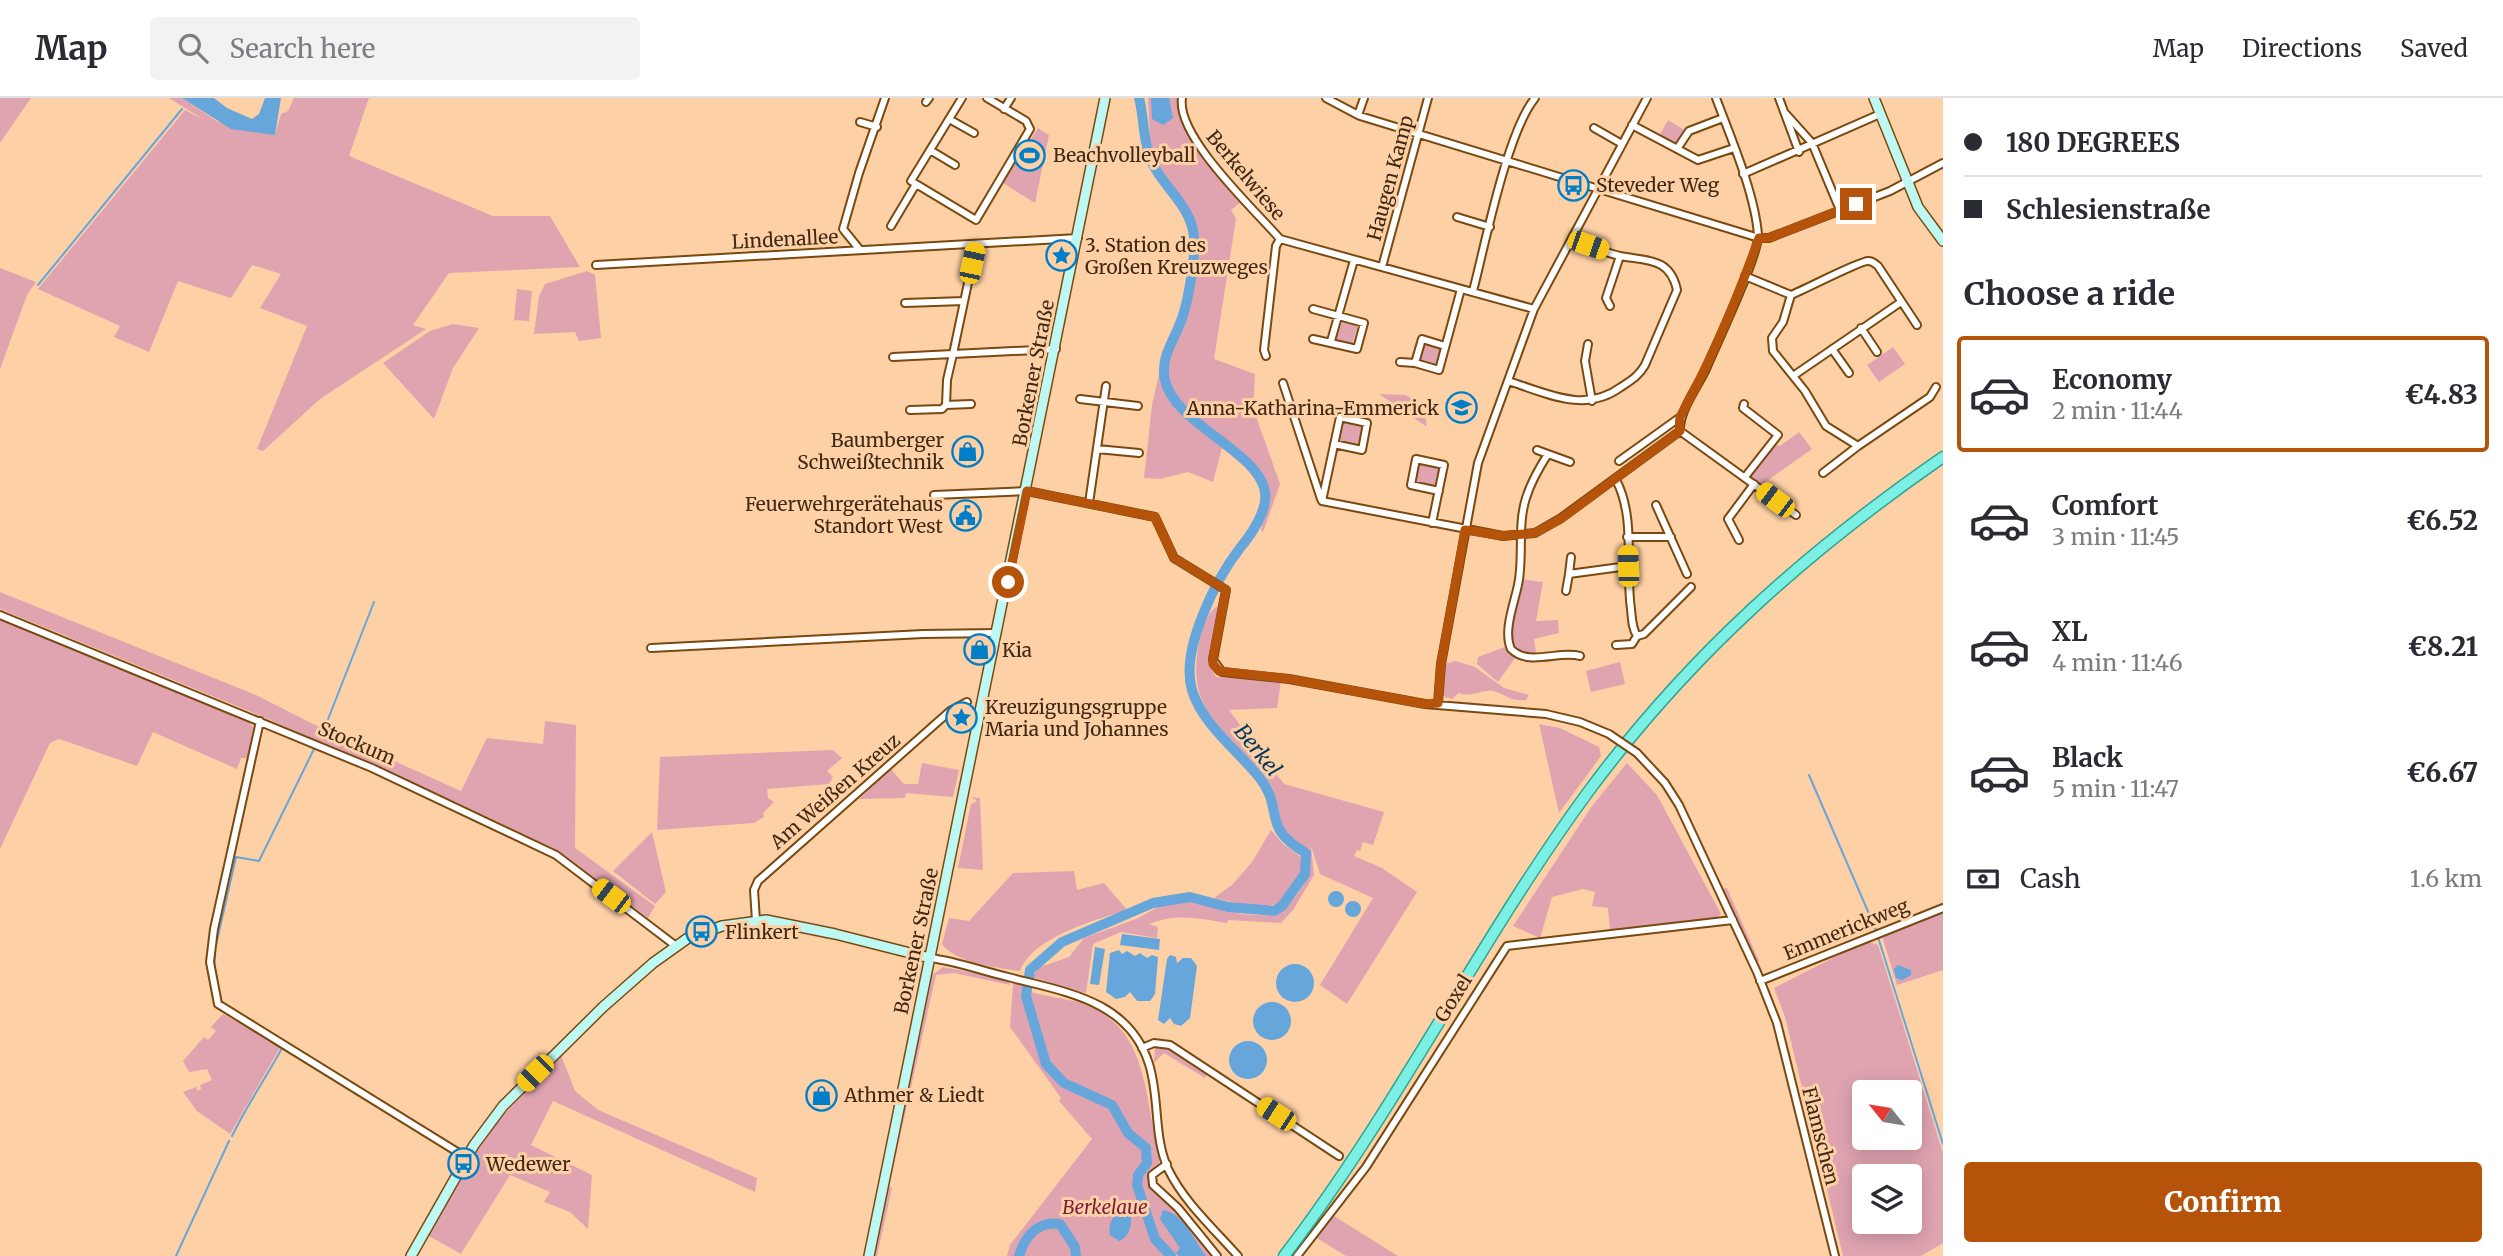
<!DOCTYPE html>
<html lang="en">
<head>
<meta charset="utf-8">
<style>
	body { margin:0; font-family:Merriweather,serif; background:#f2f2f3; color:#2b2b33; height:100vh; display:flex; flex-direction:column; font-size:26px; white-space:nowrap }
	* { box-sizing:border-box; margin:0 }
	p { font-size:23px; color:#7c7c81 }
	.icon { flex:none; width:38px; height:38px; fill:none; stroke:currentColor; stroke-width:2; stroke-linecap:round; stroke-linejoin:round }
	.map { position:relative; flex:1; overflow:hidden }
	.drawer { display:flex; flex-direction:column; background:#fff; width:560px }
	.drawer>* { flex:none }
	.top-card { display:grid; align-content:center; height:154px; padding:0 21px; background:#fff }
	.needle { width:46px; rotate:300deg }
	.tools { position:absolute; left:1852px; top:982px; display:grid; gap:14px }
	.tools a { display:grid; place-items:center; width:70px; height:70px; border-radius:7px; background:#fff; box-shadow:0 4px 18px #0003; font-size:35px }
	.end { position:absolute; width:32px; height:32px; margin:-16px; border:9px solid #b45309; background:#fff; box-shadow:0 0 0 4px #fff }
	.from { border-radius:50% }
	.car { position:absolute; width:21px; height:42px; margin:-21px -10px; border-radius:9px; box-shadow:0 0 5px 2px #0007; background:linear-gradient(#f5c518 24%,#345 0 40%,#f5c518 0 76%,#345 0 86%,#f5c518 0) }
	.top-card b { display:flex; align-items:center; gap:24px; height:66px; font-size:26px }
	.top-card b+b { border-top:2px solid #e1e1e2 }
	.top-card i { width:18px; height:18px; background:#2b2b33 }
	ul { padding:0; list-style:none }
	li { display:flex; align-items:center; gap:21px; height:116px; margin:0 14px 10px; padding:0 7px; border:4px solid transparent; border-radius:7px }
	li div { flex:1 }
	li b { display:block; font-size:26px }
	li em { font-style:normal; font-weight:800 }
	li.on { border-color:#b45309 }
	li>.icon { width:63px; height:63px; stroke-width:1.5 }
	h2 { padding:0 21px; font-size:32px; line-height:84px }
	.pay { display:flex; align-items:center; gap:18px; height:77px; padding:0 21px; font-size:26px }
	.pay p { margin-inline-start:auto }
	.action { display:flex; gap:14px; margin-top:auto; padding:14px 21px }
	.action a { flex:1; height:80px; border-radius:7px; background:#b45309; color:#fff; font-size:28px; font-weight:800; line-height:80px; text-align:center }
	header { display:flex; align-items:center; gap:42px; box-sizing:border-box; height:98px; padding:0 35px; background:#fff; border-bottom:2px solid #e1e1e2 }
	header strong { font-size:33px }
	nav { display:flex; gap:38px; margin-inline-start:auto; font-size:24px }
	.search { width:490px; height:63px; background:#f2f2f3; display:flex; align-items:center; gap:18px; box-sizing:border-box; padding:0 24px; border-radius:7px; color:#7c7c81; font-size:26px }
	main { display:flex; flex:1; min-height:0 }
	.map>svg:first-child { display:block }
</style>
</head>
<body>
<header>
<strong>Map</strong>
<div class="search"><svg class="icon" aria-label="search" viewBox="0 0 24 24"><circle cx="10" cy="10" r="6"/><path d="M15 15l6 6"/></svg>Search here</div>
<nav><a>Map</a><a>Directions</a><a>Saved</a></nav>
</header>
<main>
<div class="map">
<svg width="1943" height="1158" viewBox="0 0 1943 1158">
	<rect width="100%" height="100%" fill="#fed0a6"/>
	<path fill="#e0a4b1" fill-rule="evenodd" d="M0 0H31L0 45Z
		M169 0H182L218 24 275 37 281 16 288 13 294 0H369L349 58 493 118H550L580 169 449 175 413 227 426 231 320 301 263 353 257 351 307 228 260 210 281 176 252 167 231 200 178 183 149 254 114 239 120 228 38 191 185 12 206 23Z
		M1148 0H1178C1177 40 1219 73 1242 103L1231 112 1236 121 1214 261 1255 276 1253 310 1280 386 1263 434 1261 432 1268 396 1259 372 1188 314 1168 285 1167 257 1184 223 1197 139 1178 94 1160 76 1151 58Z
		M1668 22 1686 33 1678 48 1659 38Z
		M1038 30 1049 37 1035 105 1003 85Z
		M0 170 36 184 27 197 0 271Z
		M587 173 595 177 601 240 579 243 575 234 534 236 539 198 545 186Z
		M517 191 532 193 529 223 514 222Z
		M1343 222 1358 226 1352 246 1336 241Z
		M453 226 479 230 453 270 434 321 383 265 430 233Z
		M1424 244 1442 250 1437 268 1418 264Z
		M1893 249 1905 266 1879 284 1867 267Z
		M1163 258C1155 309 1188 321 1222 350L1213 384 1188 374 1160 381 1144 380 1152 307Z
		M1379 296 1405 297 1423 306 1427 329Z
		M1342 322 1365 327 1359 348 1337 344Z
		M1799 334 1812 351 1761 387 1750 378 1774 346 1780 348Z
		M1419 366 1440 370 1436 389 1415 385Z
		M1521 481 1543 484 1536 523 1558 522 1559 535 1534 541 1536 556C1522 558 1512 554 1510 539Z
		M0 494 256 597 325 632 461 693 487 640 543 646 545 623 576 627 575 750 655 808 648 820 559 753 458 705 261 618 0 511Z
		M1218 508 1209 566 1216 579 1281 583 1277 610 1229 612 1284 686 1384 714 1373 747 1363 744 1360 753 1357 752 1354 758 1382 770 1417 794 1347 906 1320 887 1373 800 1320 776 1311 748 1314 777 1293 812 1281 825 1229 822 1226 825C1198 820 1176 815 1149 826L1158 829 1157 840 1121 834 1093 846 1086 895 1032 879 1040 869 1069 859 1084 840 1136 821 1164 806 1192 803 1241 816 1276 818C1295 802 1319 776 1307 751 1264 729 1287 718 1270 686 1265 676 1256 669 1249 661 1211 620 1188 604 1199 545 1202 532 1206 515 1218 508Z
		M0 521 243 619 253 629 248 660H241L237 671 153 634 137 668 59 641 50 645 0 751Z
		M1505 549 1515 560 1498 584 1477 566 1478 559Z
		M1456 563 1475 569 1504 590 1529 597 1526 602C1510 604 1506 596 1493 593 1481 591 1471 600 1459 595L1452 601 1445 599 1441 593 1444 566Z
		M1620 564 1625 586 1591 594 1586 573Z
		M1539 626 1560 630 1599 649 1601 658 1559 715Z
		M833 652 842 660 827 673 833 679 829 686 767 691 768 700 774 704 763 715 764 719 754 725 657 732 660 659Z
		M922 665 959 672 953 699 906 695 905 700 859 701 891 671 904 686H918Z
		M1627 665 1657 697 1721 816 1715 822 1610 833 1608 810 1592 808 1595 794 1583 791 1552 799 1540 840 1513 828 1592 708Z
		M971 699 980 700 983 772 958 770 971 706 977 703Z
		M1271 732 1284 747 1304 761 1303 772 1278 806 1257 810 1214 800 1232 787 1252 764Z
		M652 734 666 794 655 806 613 773Z
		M1074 773 1077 792 1104 785 1127 812C1095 822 1033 839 1020 873 998 870 955 865 942 846L949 820 969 823 1013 775Z
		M1727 790 1759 863 1754 864 1722 791Z
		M1938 816H1943V872L1897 887 1882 838Z
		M1866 843 1878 847 1943 1055V1145L1921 1158H1843L1785 919 1774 890ZM1864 994H1909V1040H1864ZM1864 1078H1909V1124H1864Z
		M943 869 1007 881 1010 887 954 875 936 877 889 1088 892 1090 877 1158H872L931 878Z
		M1013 885 1029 888 1031 894C1051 900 1070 900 1089 908 1150 934 1144 1004 1160 1058L1159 1065 1148 1080 1150 1087 1179 1114 1216 1158H1007L1010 1147 1092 1041 1059 1003 1061 1000 1010 929Z
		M223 916 281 948 230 1036 197 1013 183 994 196 989 198 993 201 991 200 987 212 982 207 971 189 974 183 963 204 939 208 942 216 933 211 929Z
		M1166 948 1208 975 1205 980 1164 955 1154 965 1155 950Z
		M561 957 575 993 598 1012 757 1080 755 1094 553 1003 531 1047 592 1077 588 1131 570 1114 544 1104 550 1094 510 1077 461 1156 429 1138 491 1030Z
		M1334 1118 1398 1158H1346L1315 1139Z"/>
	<path fill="#67a6da" d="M182 0H214L227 10 252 21 259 16 265 0H281L275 37 231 31Z
		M1151 0H1169L1173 20 1163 27 1152 21Z
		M1328 801a8 8 0 1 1 16 0a8 8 0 1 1-16 0Z
		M1345 811a8 8 0 1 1 16 0a8 8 0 1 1-16 0Z
		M1122 836 1160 841 1159 852 1120 847Z
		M1095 849 1105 851 1099 887 1090 886Z
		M1119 852 1122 856 1127 853 1135 858 1140 855 1147 860 1152 857 1158 859 1155 896 1150 903H1137L1130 894 1125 899 1116 901 1106 894 1110 855Z
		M1170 857 1176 859 1177 865 1183 860H1191L1197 868 1190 920 1181 928 1174 926 1170 920 1164 926 1158 922 1167 861Z
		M1276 885a19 19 0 1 1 38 0a19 19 0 1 1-38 0Z
		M1898 867 1911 872V877L1902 882 1896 880 1894 871Z
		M1253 923a19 19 0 1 1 38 0a19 19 0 1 1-38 0Z
		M1229 962a19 19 0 1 1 38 0a19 19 0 1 1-38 0Z
		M1123 1107H1128C1134 1118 1132 1138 1119 1143L1110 1137C1107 1125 1115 1116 1123 1107Z
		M1163 1112C1185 1116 1194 1143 1206 1158H1179L1176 1155 1180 1150 1160 1121Z"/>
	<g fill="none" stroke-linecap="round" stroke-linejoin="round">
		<path stroke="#67a6da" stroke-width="2" d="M38 187 182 11
			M323 634 374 504
			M1809 677 1876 832
			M1878 839 1943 1046
			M216 847 236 759 259 763 314 651
			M214 870 215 858
			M253 924 284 943
			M232 1038C247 1007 266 980 282 950
			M176 1158 229 1043"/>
		<path stroke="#67a6da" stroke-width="10" d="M1139 0C1144 18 1143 40 1149 57 1159 87 1191 105 1194 139 1196 157 1188 206 1181 223 1174 243 1160 259 1165 282 1174 326 1259 353 1265 394 1268 412 1251 437 1240 450 1216 481 1180 552 1192 592 1202 626 1237 652 1259 679 1285 711 1260 729 1306 755L1305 776 1282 808 1274 813 1228 809 1190 799 1153 805 1062 844 1030 872 1026 898 1046 966 1064 985 1112 1007 1128 1035 1146 1050 1147 1065 1138 1077 1137 1087 1155 1141 1171 1158
			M1019 1158C1025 1138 1038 1123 1060 1126L1075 1149 1076 1158"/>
		<defs>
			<path id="street" d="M962 0 911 83 976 122 1030 31 1026 23 987 0
				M1182 0C1176 39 1255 112 1280 141
				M1326 0 1360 18 1759 140H1769L1890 93 1943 65
				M1779 0 1799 54
				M926 4 929 0
				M1004 11 1011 0
				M1786 16 1812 45 1840 112
				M1358 17 1364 0
				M949 21 974 35
				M860 24 877 29
				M1632 27 1698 62 1734 50
				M1594 30 1622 46
				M1677 51 1689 33 1723 20
				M930 52 955 67
				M1743 76 1880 16
				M1457 119 1490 129
				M891 128 916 86
				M1280 141 1534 211
				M860 152 843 131 859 75 885 0
				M596 167 1078 140
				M1382 169 1428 0
				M1745 178 1791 197 1783 224 1772 240 1773 253 1805 293 1826 328 1858 348 1930 299 1936 289
				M1473 193C1485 147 1507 34 1535 0
				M1791 197C1804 192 1859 163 1868 163 1873 163 1874 165 1878 168L1917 227
				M905 205 964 203
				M1610 208 1606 200 1620 158
				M1861 230 1877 254
				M1313 241 1357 251 1364 225 1313 211
				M1331 243 1354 162
				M1588 246 1585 263 1592 303
				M1445 248 1422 241 1415 265 1439 272 1461 191
				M1832 251 1849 275
				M1266 258 1264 252 1276 148 1280 141
				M893 259 953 256 976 147
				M1400 264 1415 265
				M1793 278 1901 204
				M1508 283C1547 295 1584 316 1621 289 1630 283 1639 278 1645 267L1677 192C1670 159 1646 163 1620 158 1603 154 1587 147 1571 142
				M1283 285 1321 401
				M1080 301 1138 308
				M971 306 946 307 947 282 953 256 1056 251
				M1744 306 1743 310 1778 337 1745 379
				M910 312 942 311 946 307
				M1680 333C1679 313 1697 290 1706 271 1715 249 1760 155 1758 137 1755 96 1731 40 1716 0
				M1680 333 1796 417
				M1097 351 1139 355
				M1537 352 1548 356
				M1619 363 1679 320
				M1570 364 1548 356C1539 370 1531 384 1526 400 1517 428 1524 460 1518 487 1514 506 1503 533 1511 551 1529 569 1558 552 1580 558
				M1823 375 1858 348
				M1616 382C1636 419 1625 470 1631 511 1632 521 1632 530 1637 538
				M934 397 1027 393 1155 419 1174 460 1226 492 1213 562 1222 574 1289 581 1425 606 1546 616 1580 624 1609 636
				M1322 403 1503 438 1535 435 1561 420 1680 333
				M1322 403 1340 319 1367 325 1362 352 1334 346
				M1089 405 1106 288
				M1656 407 1687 476
				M1432 425 1444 367 1416 361 1411 387 1439 393
				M1627 439H1671
				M1739 442 1728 421 1754 386
				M1569 476 1571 459
				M1566 493 1569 476 1628 468
				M0 517 372 670 556 757 676 848
				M1637 538 1644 536 1691 489
				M1616 547 1632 546 1637 538
				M651 550 923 536 997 535
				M1438 605 1441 566 1478 365 1534 211 1647 0
				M260 623 214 831 210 864 218 906 467 1060
				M1637 655 1665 685 1679 707 1757 874 1777 925 1835 1158
				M756 823 754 792 758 783 950 613 967 604
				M930 860C956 863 982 873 1008 879 1065 894 1129 902 1149 966 1160 1001 1153 1037 1168 1071 1184 1104 1214 1131 1238 1158
				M1760 883 1943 810
				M1142 950 1154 945 1170 947 1339 1058
				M1167 1066 1152 1077 1153 1087 1178 1110 1217 1158
				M1297 1158 1366 1069 1507 848 1733 822"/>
			<path id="secondary" d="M1874 0 1918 109 1943 143
				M411 1158 474 1047 503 1008 603 909 653 865 688 840 722 828 766 822 835 836 930 860
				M869 1158 1105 0"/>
			<path id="primary" d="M1284 1158C1398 1010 1480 840 1591 690 1691 556 1806 454 1943 359"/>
		</defs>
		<use href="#street" stroke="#79490f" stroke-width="10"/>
		<use href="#secondary" stroke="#79490f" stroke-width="12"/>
		<use href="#primary" stroke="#2ea491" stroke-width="13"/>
		<use href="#street" stroke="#fff" stroke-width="6"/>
		<use href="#secondary" stroke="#bef8f2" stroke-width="9"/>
		<use href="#primary" stroke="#7cf0e5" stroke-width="10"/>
		<defs>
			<path id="street-bridge" d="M1609 636 1637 655"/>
		</defs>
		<use href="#street-bridge" stroke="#79490f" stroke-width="10" stroke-linecap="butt"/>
		<use href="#street-bridge" stroke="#fff" stroke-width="6"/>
	</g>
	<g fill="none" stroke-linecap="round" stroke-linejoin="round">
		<path stroke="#b45309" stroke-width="9" d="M1008 484 1027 393 1155 419 1174 460 1226 492 1213 559V566L1219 573 1289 581 1425 606 1438 605 1441 566 1465 432 1503 438 1535 435 1561 421 1680 333C1680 327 1678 322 1681 317 1712 261 1737 201 1759 140H1769L1856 106"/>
	</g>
	<defs>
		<symbol id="stadium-ring" viewBox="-11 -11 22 22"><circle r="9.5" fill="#fed0a6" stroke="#007ec7" stroke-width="1.5"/><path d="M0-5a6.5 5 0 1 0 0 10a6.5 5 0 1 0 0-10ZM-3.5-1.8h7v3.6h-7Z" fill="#007ec7"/></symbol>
		<symbol id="bus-ring" viewBox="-11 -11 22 22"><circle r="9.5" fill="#fed0a6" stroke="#007ec7" stroke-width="1.5"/><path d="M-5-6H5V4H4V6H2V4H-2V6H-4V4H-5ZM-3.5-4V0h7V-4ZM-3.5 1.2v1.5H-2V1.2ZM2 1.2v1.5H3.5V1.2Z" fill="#007ec7"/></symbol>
		<symbol id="sight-ring" viewBox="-11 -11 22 22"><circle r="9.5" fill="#fed0a6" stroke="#007ec7" stroke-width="1.5"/><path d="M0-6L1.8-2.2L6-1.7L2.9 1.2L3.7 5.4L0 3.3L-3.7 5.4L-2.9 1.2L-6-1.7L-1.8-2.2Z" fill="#007ec7"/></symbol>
		<symbol id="school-ring" viewBox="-11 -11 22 22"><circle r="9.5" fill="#fed0a6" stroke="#007ec7" stroke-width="1.5"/><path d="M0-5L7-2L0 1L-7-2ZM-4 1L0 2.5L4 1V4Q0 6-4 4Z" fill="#007ec7"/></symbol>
		<symbol id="shop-ring" viewBox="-11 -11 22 22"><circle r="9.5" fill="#fed0a6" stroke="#007ec7" stroke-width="1.5"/><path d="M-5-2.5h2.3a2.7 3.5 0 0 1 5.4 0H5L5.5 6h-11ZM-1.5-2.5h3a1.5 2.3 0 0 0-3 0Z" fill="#007ec7"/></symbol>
		<symbol id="civic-ring" viewBox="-11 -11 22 22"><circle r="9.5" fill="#fed0a6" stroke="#007ec7" stroke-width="1.5"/><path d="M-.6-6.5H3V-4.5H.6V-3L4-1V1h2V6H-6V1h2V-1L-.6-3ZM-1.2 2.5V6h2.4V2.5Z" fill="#007ec7"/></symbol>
	</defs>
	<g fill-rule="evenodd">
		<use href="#stadium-ring" x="1012" y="40" width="35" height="35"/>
		<use href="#bus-ring" x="1556" y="70" width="35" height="35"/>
		<use href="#sight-ring" x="1044" y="140" width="35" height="35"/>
		<use href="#school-ring" x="1444" y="292" width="35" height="35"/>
		<use href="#shop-ring" x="950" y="336" width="35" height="35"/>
		<use href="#civic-ring" x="948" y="400" width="35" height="35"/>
		<use href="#shop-ring" x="962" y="534" width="35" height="35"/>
		<use href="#sight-ring" x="944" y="602" width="35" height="35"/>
		<use href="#bus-ring" x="684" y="816" width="35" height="35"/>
		<use href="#shop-ring" x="804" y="980" width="35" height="35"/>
		<use href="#bus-ring" x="446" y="1048" width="35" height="35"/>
	</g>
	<g text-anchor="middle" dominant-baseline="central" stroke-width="6" stroke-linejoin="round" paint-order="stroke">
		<g font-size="19" fill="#3f2914" stroke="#fed0a6" text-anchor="start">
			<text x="1053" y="57">Beachvolleyball</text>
			<text x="1596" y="87">Steveder Weg</text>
			<text x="1085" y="147">3. Station des<tspan x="1085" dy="22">Großen Kreuzweges</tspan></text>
			<text x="1439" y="310" text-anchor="end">Anna-Katharina-Emmerick</text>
			<text x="944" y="342" text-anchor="end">Baumberger<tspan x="944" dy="22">Schweißtechnik</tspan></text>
			<text x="943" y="406" text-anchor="end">Feuerwehrgerätehaus<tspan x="943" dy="22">Standort West</tspan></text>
			<text x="1002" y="552">Kia</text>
			<text x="985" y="609">Kreuzigungsgruppe<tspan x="985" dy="22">Maria und Johannes</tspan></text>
			<text x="725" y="834">Flinkert</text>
			<text x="844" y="997">Athmer &amp; Liedt</text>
			<text x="486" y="1066">Wedewer</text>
		</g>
		<g font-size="19" fill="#3f2914" stroke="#fed0a6">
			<text transform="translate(1246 77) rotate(50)">Berkelwiese</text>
			<text transform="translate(1390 80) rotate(-75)">Haugen Kamp</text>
			<text transform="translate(785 141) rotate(-3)">Lindenallee</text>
			<text transform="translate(1033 275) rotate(-79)">Borkener Straße</text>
			<text transform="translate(357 645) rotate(23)">Stockum</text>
			<text transform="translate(835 693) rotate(-41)">Am Weißen Kreuz</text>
			<text transform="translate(1846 831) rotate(-22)">Emmerickweg</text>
			<text transform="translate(916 843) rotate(-78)">Borkener Straße</text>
			<text transform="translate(1453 900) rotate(-58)">Goxel</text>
			<text transform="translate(1821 1038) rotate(76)">Flamschen</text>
		</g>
		<g font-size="19" font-style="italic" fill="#7b1c3d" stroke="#fed0a6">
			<text x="1105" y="1109">Berkelaue</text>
		</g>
		<g font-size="21" font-style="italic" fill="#043759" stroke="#fed0a6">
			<text transform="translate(1258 652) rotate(51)">Berkel</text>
		</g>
	</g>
</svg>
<div class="tools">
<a><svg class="needle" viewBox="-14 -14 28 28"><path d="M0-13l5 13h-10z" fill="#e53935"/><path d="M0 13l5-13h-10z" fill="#7c7c81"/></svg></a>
<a><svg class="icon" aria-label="layers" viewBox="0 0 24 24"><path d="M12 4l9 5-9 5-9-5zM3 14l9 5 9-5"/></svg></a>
</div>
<i class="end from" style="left:1008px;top:484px"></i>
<i class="end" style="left:1856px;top:106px"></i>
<i class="car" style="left:1588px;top:147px;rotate:109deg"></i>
<i class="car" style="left:972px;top:165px;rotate:12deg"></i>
<i class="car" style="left:1775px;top:402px;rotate:307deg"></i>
<i class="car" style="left:1628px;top:468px;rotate:358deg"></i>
<i class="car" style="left:611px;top:798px;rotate:307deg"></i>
<i class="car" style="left:535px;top:975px;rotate:225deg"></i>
<i class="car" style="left:1276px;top:1016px;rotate:303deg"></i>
</div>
<section class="drawer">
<div class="top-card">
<b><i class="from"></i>180 DEGREES</b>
<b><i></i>Schlesienstraße</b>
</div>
<h2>Choose a ride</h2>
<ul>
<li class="on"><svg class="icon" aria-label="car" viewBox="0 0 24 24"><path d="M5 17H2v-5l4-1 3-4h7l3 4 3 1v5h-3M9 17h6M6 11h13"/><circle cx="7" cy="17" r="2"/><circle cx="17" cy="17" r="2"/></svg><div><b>Economy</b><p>2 min · 11:44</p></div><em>€4.83</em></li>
<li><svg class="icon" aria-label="car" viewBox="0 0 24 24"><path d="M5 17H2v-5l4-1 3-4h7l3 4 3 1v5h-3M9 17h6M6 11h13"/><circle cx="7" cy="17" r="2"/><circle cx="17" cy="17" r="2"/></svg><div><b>Comfort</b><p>3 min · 11:45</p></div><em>€6.52</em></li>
<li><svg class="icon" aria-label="car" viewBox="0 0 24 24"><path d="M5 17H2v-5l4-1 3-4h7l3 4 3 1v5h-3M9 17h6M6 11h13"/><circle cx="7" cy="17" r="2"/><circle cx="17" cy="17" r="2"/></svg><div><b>XL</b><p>4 min · 11:46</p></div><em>€8.21</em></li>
<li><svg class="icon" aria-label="car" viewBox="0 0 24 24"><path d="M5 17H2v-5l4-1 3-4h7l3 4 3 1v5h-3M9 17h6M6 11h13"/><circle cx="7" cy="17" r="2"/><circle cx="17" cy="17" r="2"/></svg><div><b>Black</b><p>5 min · 11:47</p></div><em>€6.67</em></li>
</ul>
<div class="pay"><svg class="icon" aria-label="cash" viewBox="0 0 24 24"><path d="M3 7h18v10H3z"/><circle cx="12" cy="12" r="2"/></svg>Cash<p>1.6 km</p></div>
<div class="action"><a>Confirm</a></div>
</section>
</main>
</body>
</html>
